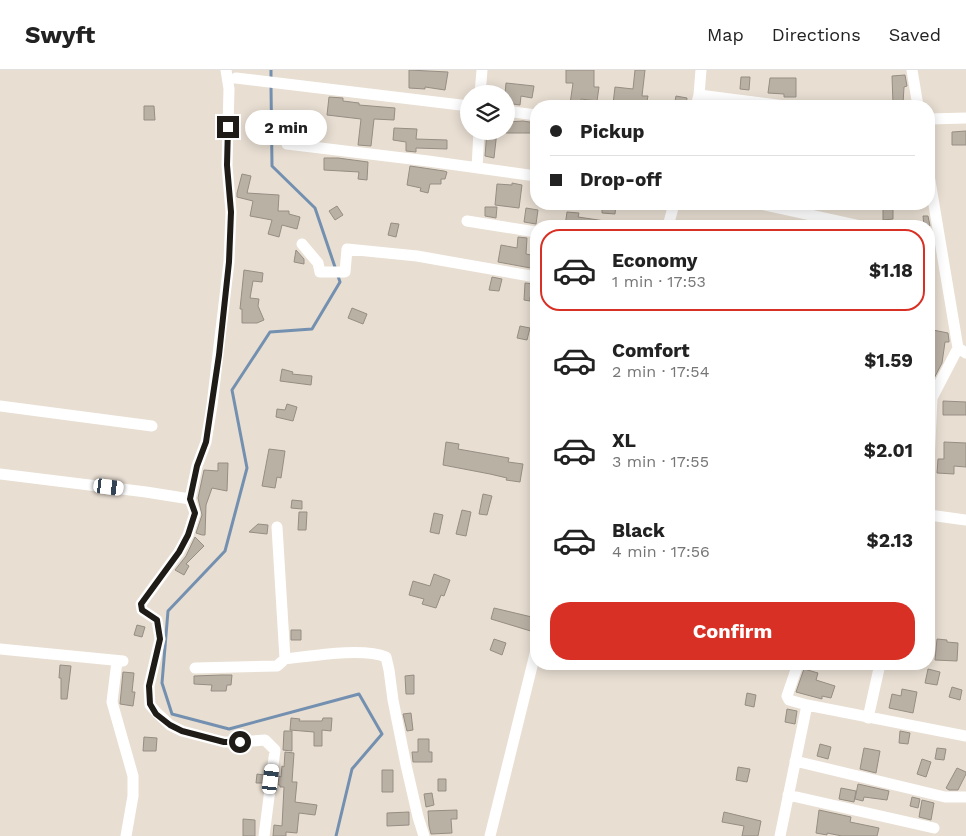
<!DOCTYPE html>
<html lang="en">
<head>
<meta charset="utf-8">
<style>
	body { margin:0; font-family:"Work Sans",sans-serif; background:#f6f6f6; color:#222; height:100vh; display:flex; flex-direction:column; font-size:19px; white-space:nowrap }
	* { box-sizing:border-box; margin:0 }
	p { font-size:16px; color:#767676 }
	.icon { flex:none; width:28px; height:28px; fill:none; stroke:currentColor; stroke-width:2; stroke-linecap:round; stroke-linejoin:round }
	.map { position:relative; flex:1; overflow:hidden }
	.panel { position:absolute; left:530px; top:150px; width:405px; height:450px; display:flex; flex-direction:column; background:#fff; border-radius:20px; box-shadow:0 2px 12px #0003 }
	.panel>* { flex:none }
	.banner { position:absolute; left:530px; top:30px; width:405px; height:110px; border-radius:20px; box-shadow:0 2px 12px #0003; display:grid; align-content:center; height:110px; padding:0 20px; background:#fff }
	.fabs { position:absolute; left:460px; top:15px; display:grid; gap:10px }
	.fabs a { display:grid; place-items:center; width:55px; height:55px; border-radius:50%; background:#fff; box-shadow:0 2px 12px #0003; font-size:25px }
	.end { position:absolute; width:22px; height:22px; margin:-11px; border:6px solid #1f1b17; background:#fff; box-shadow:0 0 0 2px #fff }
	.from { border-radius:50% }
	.bubble { position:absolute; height:35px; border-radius:18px; background:#fff; box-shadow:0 2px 12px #0003; font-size:16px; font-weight:700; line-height:35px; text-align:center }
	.car { position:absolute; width:15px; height:30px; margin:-15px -8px; border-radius:6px; box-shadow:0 0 4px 1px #0007; background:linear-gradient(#fff 24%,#345 0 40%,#fff 0 76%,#345 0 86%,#fff 0) }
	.banner b { display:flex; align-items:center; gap:18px; height:48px; font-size:19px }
	.banner b+b { border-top:1px solid #e0e0e0 }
	.banner i { width:12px; height:12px; background:#222 }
	ul { padding:9px 0 0; list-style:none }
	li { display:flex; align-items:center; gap:15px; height:82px; margin:0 10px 8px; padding:0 10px; border:2px solid transparent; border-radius:20px }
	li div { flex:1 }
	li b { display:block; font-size:19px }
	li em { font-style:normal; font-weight:700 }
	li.current { border-color:#d93025 }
	li>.icon { width:45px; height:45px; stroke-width:1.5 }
	.button { display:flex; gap:10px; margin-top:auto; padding:10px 20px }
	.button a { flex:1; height:58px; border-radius:20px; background:#d93025; color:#fff; font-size:20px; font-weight:700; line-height:58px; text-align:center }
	header { display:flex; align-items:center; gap:30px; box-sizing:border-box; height:70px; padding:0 25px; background:#fff; border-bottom:1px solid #e0e0e0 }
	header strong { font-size:24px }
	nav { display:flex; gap:28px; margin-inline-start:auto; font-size:18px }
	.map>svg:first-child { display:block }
</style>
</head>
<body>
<header>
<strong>Swyft</strong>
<nav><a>Map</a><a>Directions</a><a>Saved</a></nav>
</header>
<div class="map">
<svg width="966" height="766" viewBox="0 0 966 766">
	<rect width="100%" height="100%" fill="#e8ded2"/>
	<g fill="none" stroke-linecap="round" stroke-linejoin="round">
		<path stroke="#7490b0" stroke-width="3" d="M271 0V9
			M271 16 272 96 315 138 336 200
			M336 766 352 699 382 664 359 624 229 659 172 644 162 613 168 541 225 481 247 398 232 320 270 262 312 259 340 212 338 206"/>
	</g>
	<path fill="#bab1a5" stroke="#978e83" d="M409 0 448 2 445 20 425 17V19L409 18Z
		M566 0H594V17H599L597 31 581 29 580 35 570 34 573 13H566Z
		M635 0H645L642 26H648L646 36 613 34 615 17 633 19Z
		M905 5 907 16 904 17 903 34H893L892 6Z
		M741 7H750L749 20 740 19Z
		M770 8H796V27H784V24L768 23Z
		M506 13 534 16 532 28 521 26 520 35 506 33V24H505Z
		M676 26 687 28 686 36H674Z
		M329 27 343 28V31L359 33V35L395 38 394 50 374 49 371 76 358 75 361 49 327 45Z
		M144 36H154L155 50H144Z
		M523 51 536 53V63H506V52Z
		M394 58 417 59 416 69 447 70V79L416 78V82L406 81V72L393 70Z
		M487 61H497L494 88 485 86Z
		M966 61V75H952V62Z
		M324 88H338L368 92 367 110 358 109 359 102 324 100Z
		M410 96 444 101 447 102 445 109H441V114H430L428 123 420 121 421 118 407 115Z
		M242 104 251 106 247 123 279 125 278 141H289V144L300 147 297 159 282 155 279 167 268 164 272 150 250 146 253 131 237 127V123Z
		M512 113 522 115 519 138 495 135 497 114 512 115Z
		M602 134H616L615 144 602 143Z
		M893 134V149L883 150V135Z
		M337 136 343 145 335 150 329 141Z
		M485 137H497L496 148 485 146Z
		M526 138 538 140 536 154 524 152Z
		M567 142 579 143 578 147 605 151 604 156H565Z
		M923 146H928L930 156H924Z
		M391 153 399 154 396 167 388 165Z
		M518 167 527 168 526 184 536 186V199L498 192 501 175 517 178Z
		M296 180 304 189V194L294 192Z
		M244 200 263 203 262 212 253 211 250 228 259 229 258 236 264 250 257 253H242V239H240Z
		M492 207 502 209 499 221 489 220Z
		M525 213 534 214 533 227H530V231L524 230Z
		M352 238 367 244 363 254 348 248Z
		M520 256 530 258 527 270 517 268Z
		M933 260 948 263 949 271V272H945L942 293 929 318V271H930Z
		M282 299 293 302 292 304 312 306 311 315 280 311Z
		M943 331 966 332V345H943Z
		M287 334 297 337 293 351 276 347 277 339 285 340Z
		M446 372 459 374 458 379 509 388 508 392 523 394 520 412 506 410 507 408 490 404 443 395Z
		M944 372 966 373V397L954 396V404L937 403 938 389H944Z
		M269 379 285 381 281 408 277 407 275 418 262 416Z
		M218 393H228L227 421 212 418 206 435 205 465H202L196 463 202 445 198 428 204 400 218 401Z
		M483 424 492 426 487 445 479 444Z
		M292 430 302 431V439L291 438Z
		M462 440 471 442 466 466 456 464Z
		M299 442H307L306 460H298Z
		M434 443 443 445 439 464 430 462Z
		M258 454 268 455 267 464 249 462Z
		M195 467 204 476 186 494 189 496 184 505 175 500 186 486Z
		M434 504 450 510 444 526 441 525 436 538 422 534 424 529 409 525 413 511 430 516Z
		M494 538 536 548 534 562 491 549Z
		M137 555 145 557 142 567 134 565Z
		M291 560H301V570H291Z
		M494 569 506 573 502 585 490 580Z
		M937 569 947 570V572L958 573 957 591 935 590Z
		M60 595 71 596 67 629H61V608H59Z
		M804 599 818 603 816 610 835 616 831 628 822 626V629L796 622Z
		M928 599 940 602 937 615 925 613Z
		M123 602 134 603 132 622H135L133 636 120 634Z
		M222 605H232L231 615H227L226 621H211L212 615 194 614V606Z
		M414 605V624H406L405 606Z
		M952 617 962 620 960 630 949 627Z
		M902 619 917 622 913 643 889 638 892 624 901 626Z
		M747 623 756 625 754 637 745 635Z
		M787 639 797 641 795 654 785 652Z
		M411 643 413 660 407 661 403 644Z
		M291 648 300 649 299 651H322L323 648H332L331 661 322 660V676H314V662L290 660Z
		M284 661H292V681L283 680Z
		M900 661 910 663 908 674 899 673Z
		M144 667 157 668 156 681H143Z
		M418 669H429V682H432V692H413L412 682H418Z
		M820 674 831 677 828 689 817 686Z
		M864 678 880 681 876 703 860 699Z
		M937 678 946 679 944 690 935 689Z
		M285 682 294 683 292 712H297L295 732 317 735 315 745 299 743 297 763 286 762V766H273L274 755 282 756 284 717H280V715H278L279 706 281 707 282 696 284 697Z
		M922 689 931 692 926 707 917 704Z
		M738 697 750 699 747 712 736 710Z
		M957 698 966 702V704L958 720H949L946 718Z
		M382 700H393V722H382Z
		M257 704 264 705 263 713H256Z
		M438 709H446V721H438Z
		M858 714 889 721 887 730 864 727 863 731 855 729Z
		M841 718 856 721 854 732 839 729Z
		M432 723 434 735 426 737 424 724Z
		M912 727 920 729 918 738 910 736Z
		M922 730 934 733 931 750 919 747Z
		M457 740V749H451L452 763 431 764 429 756 428 741Z
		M819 740 851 747 850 752 879 758 877 766H842L827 763V765L816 763Z
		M409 742V755L387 756V743Z
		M724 742 761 751 758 766H742L744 756 722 752Z
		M243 749 255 750V766H243Z"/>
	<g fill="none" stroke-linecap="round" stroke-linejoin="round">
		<path stroke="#fff" stroke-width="11" d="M226 0 229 19 227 95 231 142 229 192 212 335 206 372 197 396 190 429 195 443 188 465 179 482 141 534 142 540 157 550 160 569 149 616 150 635 157 643 170 655 182 661 224 672H240L265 670 275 680 264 766
			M912 0 918 36
			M236 8 469 36
			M480 24 482 0
			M699 25 785 36
			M696 36 699 25 701 0
			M506 41 536 45
			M929 49 966 48
			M287 74 428 91 536 106
			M477 98 479 61
			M929 105 958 278 966 283
			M760 134 861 156
			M467 151 536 162
			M668 156 674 134
			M302 174 318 193 320 202H345L347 179 417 186 536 207
			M929 327 932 328 958 278
			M0 336 152 356
			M929 393 932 328
			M0 404 146 422 190 429
			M929 445 966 450
			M277 457 285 589C311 586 363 577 386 587L389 600 393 630 406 695 418 747 424 766
			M0 579 123 591
			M117 591 112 632 133 706V726L126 766
			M195 598 277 596 285 589
			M807 635 966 666
			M868 648 880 594
			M795 691 945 727H966
			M788 725 934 758
			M490 766 536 580
			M780 766 807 635 789 630 787 626 798 594"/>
	</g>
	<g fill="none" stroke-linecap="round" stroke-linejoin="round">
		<path stroke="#1f1b17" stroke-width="6" d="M228 57 227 95 231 142 229 192 219 285 206 372 197 396 190 429 195 443 188 465 179 482 141 534 142 540 157 550 160 569 149 616 150 634 156 644 170 655 182 661 224 672H240"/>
	</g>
</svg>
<div class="fabs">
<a><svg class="icon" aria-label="layers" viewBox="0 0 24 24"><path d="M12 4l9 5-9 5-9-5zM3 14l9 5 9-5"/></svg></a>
</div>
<i class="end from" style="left:240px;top:672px"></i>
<i class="end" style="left:228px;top:57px"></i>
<div class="bubble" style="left:245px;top:40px;width:82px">2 min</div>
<i class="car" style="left:109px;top:417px;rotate:97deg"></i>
<i class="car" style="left:271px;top:709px;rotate:7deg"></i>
<div class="banner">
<b><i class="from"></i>Pickup</b>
<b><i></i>Drop-off</b>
</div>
<section class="panel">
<ul>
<li class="current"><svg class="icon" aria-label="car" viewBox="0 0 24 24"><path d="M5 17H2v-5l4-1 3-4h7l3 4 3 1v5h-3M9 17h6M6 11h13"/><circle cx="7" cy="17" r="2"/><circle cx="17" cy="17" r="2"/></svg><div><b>Economy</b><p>1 min · 17:53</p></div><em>$1.18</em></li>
<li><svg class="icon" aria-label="car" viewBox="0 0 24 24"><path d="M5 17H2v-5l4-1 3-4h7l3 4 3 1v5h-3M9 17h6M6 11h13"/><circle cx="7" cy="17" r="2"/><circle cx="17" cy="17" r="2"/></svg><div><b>Comfort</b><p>2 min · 17:54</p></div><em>$1.59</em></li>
<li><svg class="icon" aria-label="car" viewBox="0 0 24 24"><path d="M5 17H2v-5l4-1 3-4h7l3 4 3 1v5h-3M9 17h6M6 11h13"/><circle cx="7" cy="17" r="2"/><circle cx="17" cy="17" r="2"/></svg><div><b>XL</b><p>3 min · 17:55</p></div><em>$2.01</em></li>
<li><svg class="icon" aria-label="car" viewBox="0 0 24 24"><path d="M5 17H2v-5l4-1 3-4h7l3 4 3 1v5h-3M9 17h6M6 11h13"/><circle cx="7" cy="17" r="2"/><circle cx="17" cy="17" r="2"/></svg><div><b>Black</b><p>4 min · 17:56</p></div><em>$2.13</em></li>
</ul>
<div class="button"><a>Confirm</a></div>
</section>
</div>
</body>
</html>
